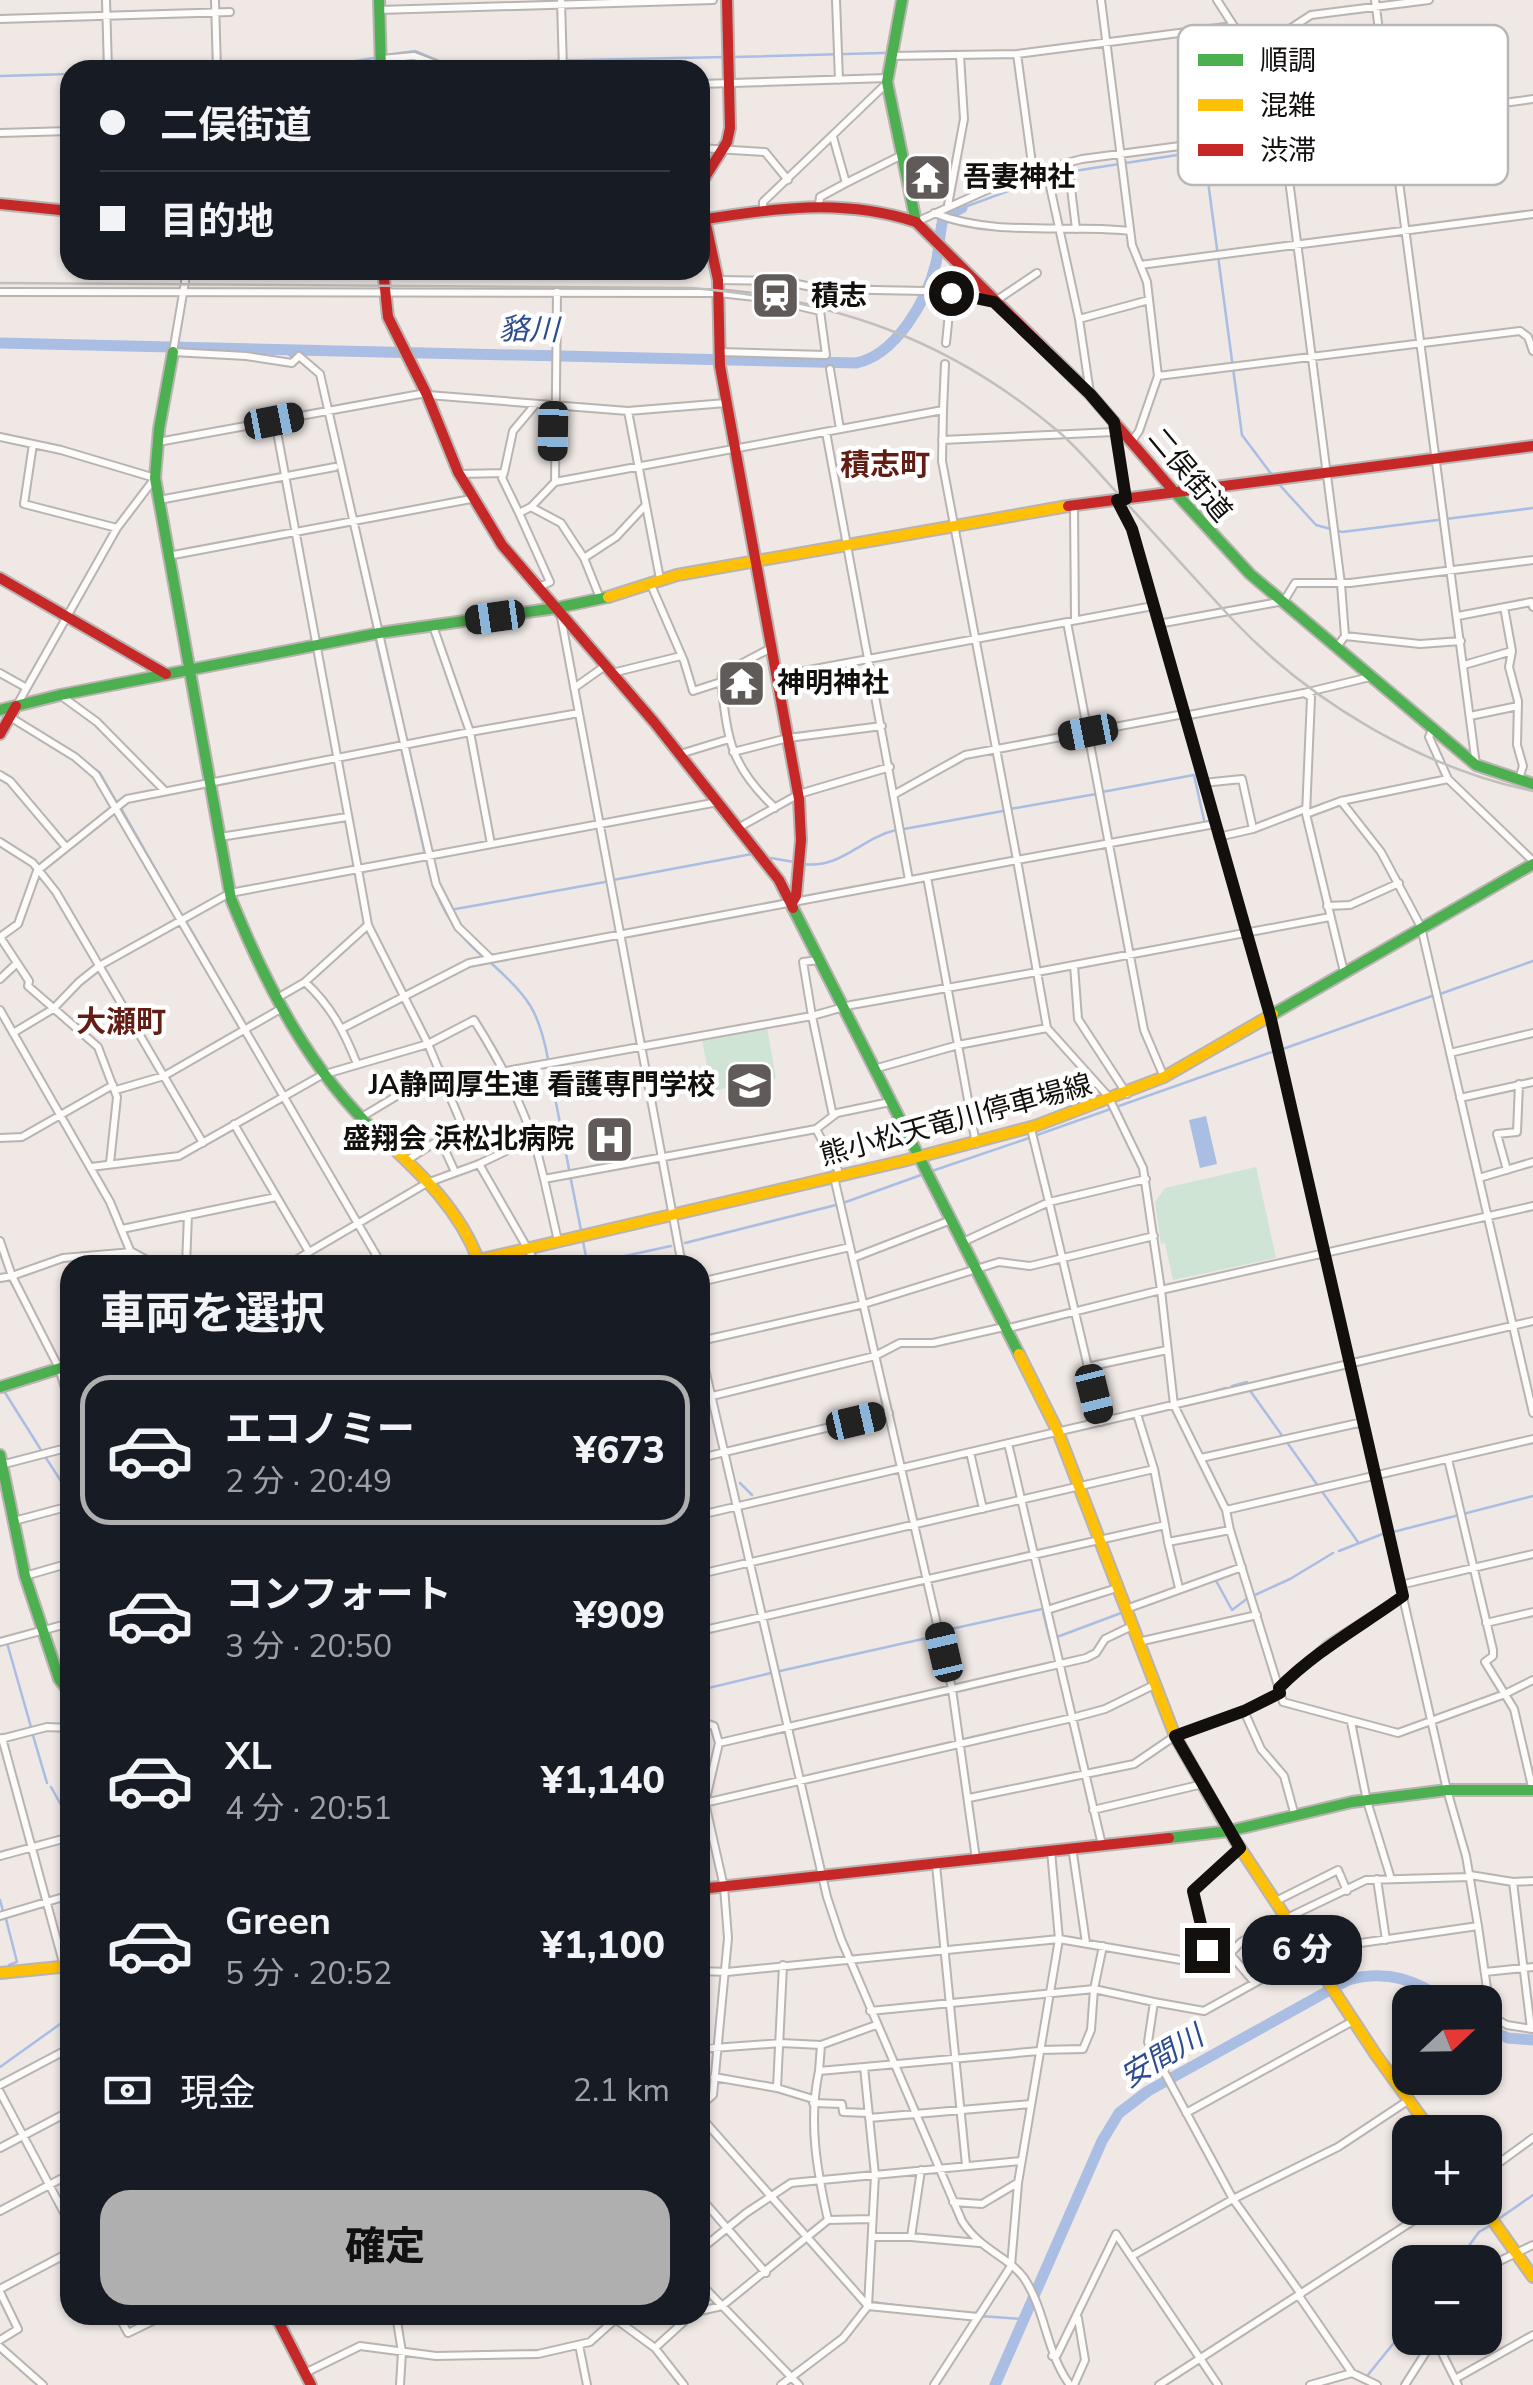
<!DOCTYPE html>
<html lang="ja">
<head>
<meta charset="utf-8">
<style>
	body { margin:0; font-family:"Nunito Sans","Noto Sans JP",sans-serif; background:#20242c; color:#f1f3f6; height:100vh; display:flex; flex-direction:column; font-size:38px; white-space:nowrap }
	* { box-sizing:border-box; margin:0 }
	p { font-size:32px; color:#9ea1a6 }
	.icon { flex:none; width:55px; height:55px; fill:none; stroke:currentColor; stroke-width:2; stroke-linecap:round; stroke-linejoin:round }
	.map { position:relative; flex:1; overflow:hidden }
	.drawer { position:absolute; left:60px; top:1255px; width:650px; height:1070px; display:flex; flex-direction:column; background:#171b24; border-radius:30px; box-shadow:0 2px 8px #0004 }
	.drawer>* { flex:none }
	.guide { position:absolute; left:60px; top:60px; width:650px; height:220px; border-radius:30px; box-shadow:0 2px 8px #0004; display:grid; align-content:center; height:220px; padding:0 40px; background:#171b24 }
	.needle { width:65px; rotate:68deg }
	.tools { position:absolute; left:1392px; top:1985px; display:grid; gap:20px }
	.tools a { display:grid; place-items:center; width:110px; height:110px; border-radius:20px; background:#171b24; box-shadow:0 2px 8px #0004; font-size:50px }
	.end { position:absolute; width:45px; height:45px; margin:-22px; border:12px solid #130f0d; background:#fff; box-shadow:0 0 0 5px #fff }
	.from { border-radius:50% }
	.bubble { position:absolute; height:70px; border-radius:30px; background:#171b24; box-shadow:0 2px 8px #0004; font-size:32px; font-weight:800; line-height:70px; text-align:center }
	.car { position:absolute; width:30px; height:60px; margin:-30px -15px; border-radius:12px; box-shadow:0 0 8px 2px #0007; background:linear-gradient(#222 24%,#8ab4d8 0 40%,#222 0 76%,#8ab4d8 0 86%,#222 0) }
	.guide b { display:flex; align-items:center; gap:35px; height:95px; font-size:38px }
	.guide b+b { border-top:2px solid #363941 }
	.guide i { width:25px; height:25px; background:#f1f3f6 }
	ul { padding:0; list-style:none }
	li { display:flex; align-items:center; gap:30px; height:150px; margin:0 20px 15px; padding:0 20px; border:5px solid transparent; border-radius:30px }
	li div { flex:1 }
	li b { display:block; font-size:38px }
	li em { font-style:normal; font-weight:800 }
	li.current { border-color:#b0afaf }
	li>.icon { width:90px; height:90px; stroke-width:1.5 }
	h2 { padding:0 40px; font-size:45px; line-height:120px }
	.pay { display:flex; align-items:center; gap:25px; height:110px; padding:0 40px; font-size:38px }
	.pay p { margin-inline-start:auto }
	.button { display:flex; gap:20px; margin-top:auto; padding:20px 40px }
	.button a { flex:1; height:115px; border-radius:30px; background:#b0afaf; color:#111; font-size:40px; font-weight:800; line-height:115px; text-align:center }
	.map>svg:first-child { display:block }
</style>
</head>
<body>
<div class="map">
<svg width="1533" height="2385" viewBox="0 0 1533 2385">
	<rect width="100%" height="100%" fill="#efe8e5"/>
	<path fill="#cfe4d4" d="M767 1028 776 1078 712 1091 702 1040Z
		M1256 1167 1276 1258 1173 1280 1165 1243 1161 1244 1155 1202 1165 1188Z"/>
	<path fill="#aabde2" d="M1206 1116 1217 1164 1200 1168 1189 1120Z"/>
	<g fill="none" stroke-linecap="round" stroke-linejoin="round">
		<path stroke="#aabde2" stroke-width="2.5" d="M387 55 415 51 443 63 726 57
			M734 57 957 51
			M220 69 233 70
			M299 70 374 58
			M0 76 70 74
			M962 208 1055 174 1190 153C1201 158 1205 163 1207 174L1242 435 1272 475
			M278 349 293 357
			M326 416 349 515
			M1277 482 1316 525 1342 532 1533 508
			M351 525 374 628
			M376 640 400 742
			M67 748 100 773 116 801
			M402 752 424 850
			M1102 792 1194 775 1204 820
			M1010 809 1096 794
			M122 810 181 914
			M904 829 1003 811
			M771 858 794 862
			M427 862C435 900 452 929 481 955
			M804 864C841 869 861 838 896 830
			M613 880 752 854
			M450 910 605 882
			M187 923 245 1024
			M492 964C528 996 539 1011 548 1059
			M1440 994 1533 961
			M250 1033 283 1089
			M1280 1050 1432 996
			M549 1067 569 1169
			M289 1099 319 1151
			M1037 1135 1272 1052
			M932 1171 1029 1138
			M571 1180 581 1230
			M843 1203 921 1175
			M583 1241 587 1262
			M685 1243 836 1205
			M583 1265 671 1246
			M1232 1386 1247 1382
			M4 1391 41 1450
			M1215 1391 1226 1388
			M1251 1392 1358 1542
			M46 1458 70 1495
			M740 1483 752 1495
			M1393 1532 1533 1496
			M1339 1551 1385 1533
			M1214 1577 1232 1610 1248 1598
			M1255 1595 1290 1579 1333 1553
			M1043 1612 1050 1640
			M942 1631 1042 1609
			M1057 1637 1121 1613
			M7 1643 31 1727
			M780 1671 936 1636
			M700 1690 771 1673
			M32 1732 47 1783
			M51 1787 70 1821
			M0 1900 3 1911
			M6 1919 17 1962 9 1965
			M0 2067 70 2017
			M1497 2220 1533 2195
			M1457 2262 1479 2232 1491 2225
			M872 2302 908 2307
			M980 2316 1023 2319
			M1367 2376 1410 2323"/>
		<path stroke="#aabde2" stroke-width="11" d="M0 343 856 363C896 355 927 300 936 263 940 247 939 231 944 216L962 208
			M1485 2028 1508 2038 1533 2040
			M995 2385 1102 2141 1119 2113 1148 2091 1348 1980C1387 1969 1416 1980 1448 2002"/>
		<defs>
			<path id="street" d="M106 0 108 70
				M215 0 217 70
				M836 0 839 80
				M1101 0 1132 245 1147 282 1158 376 1139 431 1132 441
				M1217 0 1272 85 1279 102 1341 584 1345 636 1336 648
				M1375 0 1476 765
				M561 1 563 70
				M379 10 713 0
				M0 19 230 12
				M1017 54 1033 171
				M891 56 1017 54 1233 26
				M381 59 414 56 452 70
				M1259 64 1285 32 1311 15 1429 0
				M700 84 887 78
				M0 133 70 131
				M700 148 765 152 788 180
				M1046 168 1079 319 1090 393
				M1050 181 1066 177 1070 180 1076 229
				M846 183 902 155
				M819 204 820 197 846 183 833 137
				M948 205 964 119 960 56
				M763 210V202L887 83
				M934 213C994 237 1066 224 1130 231
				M916 222 1020 175 1082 159 1533 99
				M1140 265 1533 214
				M187 270 173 352 246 356 292 363 299 356 320 374 436 884 458 927 490 958
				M718 280 783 281 821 289 926 291 994 302 1037 273
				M0 292 719 293 764 298 820 311 826 355 719 352
				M1079 319 1149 300
				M946 343 951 293
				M830 369 840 429
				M1158 376 1520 331 1528 337 1533 351
				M428 395 628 411 726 403
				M943 410 945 364
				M628 411 660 579
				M1114 429 1126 499
				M826 432 909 880
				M0 437 61 450 155 478 117 528 17 705
				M942 440 1114 432
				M158 442 426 393
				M33 444 24 504 117 528
				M504 473 513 431 534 406
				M555 482 557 292
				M159 500 335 467
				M1118 501 1132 529 1270 1015 1447 1790 1466 1856 1478 1926 1326 1948 1310 1955
				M1074 506 1075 620
				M531 507 561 523 584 558 600 598
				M519 513 550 582 539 587
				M168 556 471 499
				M584 558 616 537 644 507
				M651 585 684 661 693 691 721 682
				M1504 607 1512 651 1509 667 1518 701 1517 745 1523 766 1519 779
				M1458 616 1531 602 1533 607
				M561 617 682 1265
				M1067 622 1144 1030 1164 1077
				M1158 624 1284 601 1295 583H1350L1533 560
				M1345 636 1420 644 1461 641
				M771 648 722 674 721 682C728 741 730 765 775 808
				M1464 665 1512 651
				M0 673 25 687
				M612 673 681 656
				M777 676 1153 606
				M574 688 605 666
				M1304 693 1370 677
				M60 695 97 722 164 790
				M1184 716 1304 693 1311 697 1306 814 1341 801 1448 779 1533 861
				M1470 716 1518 706
				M10 717 75 757 96 775 382 1265
				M1432 730 1429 737 1448 779
				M733 752 788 738 882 726
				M680 754 729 739
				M0 775 10 781 65 846
				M1203 783 1242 779 1253 829
				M895 794 965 755 1184 714
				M1341 801 1381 852 1421 927 1533 1413
				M1306 814 1344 972
				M738 828 799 794 890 767
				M220 837 347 817
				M1218 837 1253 829 1305 809
				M0 842 33 863 56 892 203 1143
				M491 844 470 732 579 713
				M1327 906 1350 905 1399 883
				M1330 917 1037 972 1047 1028 1108 1096 1143 1168 1161 1290 1533 1206
				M0 937 18 924 37 871 127 799 470 732 433 626
				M0 937 29 981 28 986 98 1047 117 1097 110 1163
				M819 960 803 962 812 1016 851 1005 1037 972 1017 860 1215 824
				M1074 965 1078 1019 1127 1094
				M0 979 17 963
				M305 982C331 1006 344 1031 357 1064
				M279 997 305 982 368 925
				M0 1010 110 1202 136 1265
				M343 1028 469 963 1017 860 942 461 943 410 555 482 531 507 519 513 502 478 504 473 459 474
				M13 1033 53 1009 79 982 99 966 230 893 358 869 275 421
				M1450 1053 1533 1033
				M874 1069 958 1045 927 877
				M506 1071 812 1016 833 1116
				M116 1090 164 1076 284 1007
				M1460 1098 1533 1082
				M360 1118 440 1070
				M234 1124 309 1252
				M816 1129 838 1170V1176
				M439 1137 455 1172
				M535 1137 479 1164 537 1265
				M0 1138 22 1137 113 1085
				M976 1144 958 1045 1047 1028
				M91 1167 179 1156 322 1075 428 1044 462 1125 406 1161
				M1507 1170 1497 1134 1517 1132 1519 1084
				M834 1177 952 1689 976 1859
				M1479 1178 1533 1162
				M544 1179C531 1120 506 1071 474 1020L428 1044 368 925 358 869 718 802
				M122 1229 276 1197
				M0 1241 12 1276 0 1278
				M558 1241 544 1179 816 1129 837 1113 890 1102
				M963 1242 1049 1202 1031 1129
				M853 1258 951 1220
				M186 1265 188 1215
				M287 1265 427 1183 479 1164
				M700 1282 850 1247
				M1005 1329 1161 1290 1174 1405 1226 1510
				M700 1341 864 1304 999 1262 1030 1266 1154 1236
				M700 1347 827 1897 841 1939 962 2221C981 2251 1007 2255 1024 2278 1046 2311 1046 2353 1070 2385
				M1087 1367 1167 1350
				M700 1399 875 1356 900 1343H933L1004 1327
				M70 1405 59 1368 12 1276 63 1258 132 1252 156 1265
				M1137 1414 1154 1469 1165 1525
				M1101 1422 1049 1202 1146 1179
				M1008 1443 1102 1845
				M970 1452 983 1509
				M700 1458 889 1413
				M1201 1458 1363 1422
				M1448 1459 1493 1650V1656L1485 1662 1514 1709 1533 1791
				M1 1465 70 1447
				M700 1515 1533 1321
				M14 1521 70 1506
				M1230 1530 1283 1702 1398 1733 1505 1694 1533 1680
				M1168 1542 1179 1588
				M700 1574 1154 1469
				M25 1576 70 1563
				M1400 1585 1533 1554
				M1126 1609 1242 1567
				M1047 1610 1117 1588
				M1486 1623 1533 1612
				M700 1631 1165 1525 1168 1542 1230 1530 1226 1510 1533 1439
				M0 1642 70 1623
				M1138 1642 1257 1615
				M1279 1688 1328 1644 1403 1596
				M1244 1711 1261 1749 1284 1776 1295 1816
				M700 1721 714 1726 719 1743 705 1803 724 1887 728 1938 713 2095 700 2106
				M1351 1722 1367 1801 1391 1879
				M2 1738 64 1966
				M1 1739 47 1727 70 1728
				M719 1743 1086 1658 1096 1653 1105 1639 1132 1626
				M969 1798 1134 1764 1175 1736 1244 1711 1280 1693
				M700 1804 1072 1718 1105 1709 1154 1685
				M1093 1810 1203 1784
				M1072 1847 1086 1943
				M0 1856 70 1837
				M936 1865 966 2165
				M1470 1875 1513 1882 1533 1881
				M1377 1879 1386 1940
				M1513 1882 1531 2029
				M1276 1901 1338 1870 1347 1891
				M0 1916 70 1895
				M1287 1918 1366 1880 1470 1877
				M1478 1926 1491 2016 1507 2025 1532 2029
				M1230 1954 1255 1983
				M1210 1965 1219 1966 1241 1942 1285 1917
				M700 1971 727 1972 1059 1939 1210 1965 1193 1891 1241 1848
				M1485 1972 1533 1967
				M1154 2002 1204 2011 1309 1953
				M870 2011 1094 1989 1154 2002 1148 2042 1233 2199 1301 2294
				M700 2049 781 2043 821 2045
				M1040 2050 1083 2049 1091 2030 1094 1989 1103 1946
				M864 2067 819 2071 821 2045 876 2025
				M819 2071C808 2121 817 2171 828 2220
				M714 2077 777 2088 813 2099
				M0 2085 70 2048
				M777 2088 783 1965
				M0 2092 70 2224
				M813 2103 842 2104 843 2112 868 2113
				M1186 2113 1353 2021
				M700 2116 868 2306 978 2317
				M869 2118 1031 2104
				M0 2148 70 2111
				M1485 2173 1533 2138
				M700 2197 766 2273
				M953 2202 982 2204 1017 2183
				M0 2211 70 2174
				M872 2237H911L979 2243
				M911 2237 921 2170
				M700 2250 746 2213 791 2183 1021 2161
				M1132 2256 1233 2199 1338 2147 1409 2100
				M1485 2268 1533 2245
				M700 2283 799 2385
				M0 2289 70 2252
				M0 2292 18 2329 0 2340
				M1299 2296 1352 2373
				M700 2311 722 2306 828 2220 872 2219
				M118 2315 128 2333 165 2315
				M396 2315 402 2352 400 2385
				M610 2315 655 2348 684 2385
				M278 2321 290 2315
				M1446 2338 1453 2343 1443 2355 1455 2379
				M579 2345 587 2385
				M0 2347 43 2385
				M655 2348 691 2315
				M1052 2356 1057 2355 1116 2234 1218 2385
				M305 2373 360 2346 436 2356 538 2354 590 2342 620 2315
				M781 2385 843 2338 868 2306 875 2175 864 2067 1039 2051
				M934 2385 1011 2266 1018 2183 1059 1939 1051 1851
				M1074 2385 1085 2360 1078 2318
				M1159 2385 1433 2208
				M1310 2385 1352 2373 1377 2385
				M1405 2385 1435 2338
				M1458 2385 1455 2379 1533 2335"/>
			<path id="fast" d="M379 0 381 70
				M902 0 887 82 916 222
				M173 352 159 429 155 478 231 899C266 985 310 1072 379 1135
				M1171 488 1250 574 1476 765 1533 784
				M0 710 60 695 379 633 556 608 608 597
				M793 908 1019 1354
				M1273 1014 1533 864
				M0 1387 70 1365
				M0 1455 25 1576 59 1679 70 1693
				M1169 1838 1229 1831 1352 1802 1447 1790H1533"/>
			<path id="slow" d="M608 597 677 575 1068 506
				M379 1135C420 1173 459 1208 479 1262
				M457 1265 903 1161 1035 1126 1164 1077 1273 1014
				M1019 1354 1058 1432 1175 1736 1229 1831 1376 2055 1432 2132
				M0 1973 70 1966
				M1484 2208 1533 2277"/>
			<path id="jam" d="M700 185 727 142 730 128 727 0
				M700 197 718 280 720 366 799 799 801 840 796 896 792 903
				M0 204 70 211
				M700 220C774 208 843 198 916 222L1090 394 1171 488
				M383 270 388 317 427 395 458 472 502 545 654 722 779 880 793 908
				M1068 506 1533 446
				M0 578 166 674
				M0 734 16 706
				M700 1889 1169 1838
				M275 2315 311 2385"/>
		</defs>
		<use href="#street" stroke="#b9b3b1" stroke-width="10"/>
		<use href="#fast" stroke="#b9b3b1" stroke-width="14"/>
		<use href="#slow" stroke="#b9b3b1" stroke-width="14"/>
		<use href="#jam" stroke="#b9b3b1" stroke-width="14"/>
		<use href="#street" stroke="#fdfcfb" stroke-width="6"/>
		<use href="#fast" stroke="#4caf50" stroke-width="10"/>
		<use href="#slow" stroke="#ffc107" stroke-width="10"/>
		<use href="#jam" stroke="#c62828" stroke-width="10"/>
		<path stroke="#c1bfbe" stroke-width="2.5" d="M0 283 692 288C835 300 948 338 1059 432 1082 452 1101 476 1122 498 1159 539 1196 580 1234 621 1312 703 1422 768 1533 791"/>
	</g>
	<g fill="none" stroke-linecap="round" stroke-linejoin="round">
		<path stroke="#130f0d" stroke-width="12" d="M951 293 994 302 1090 394 1114 422 1126 499 1117 500 1132 529 1270 1015 1403 1596C1360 1627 1317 1650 1279 1688L1280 1693 1244 1711 1175 1736 1240 1848 1193 1891 1207 1950"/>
	</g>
	<defs>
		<symbol id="temple-square" viewBox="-11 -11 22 22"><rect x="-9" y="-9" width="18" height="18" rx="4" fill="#605b59" stroke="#fff"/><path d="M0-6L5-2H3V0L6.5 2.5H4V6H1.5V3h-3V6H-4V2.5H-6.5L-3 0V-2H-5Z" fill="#fff"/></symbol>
		<symbol id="station-square" viewBox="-11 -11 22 22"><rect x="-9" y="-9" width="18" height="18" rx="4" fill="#605b59" stroke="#fff"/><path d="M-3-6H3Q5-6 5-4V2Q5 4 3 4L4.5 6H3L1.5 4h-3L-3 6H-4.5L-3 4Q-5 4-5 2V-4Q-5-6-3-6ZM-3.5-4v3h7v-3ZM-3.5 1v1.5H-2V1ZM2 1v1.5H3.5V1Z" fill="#fff"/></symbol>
		<symbol id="university-square" viewBox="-11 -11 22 22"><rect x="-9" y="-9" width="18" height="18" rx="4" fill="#605b59" stroke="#fff"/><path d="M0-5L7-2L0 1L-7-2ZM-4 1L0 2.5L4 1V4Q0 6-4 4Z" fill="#fff"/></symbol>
		<symbol id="hospital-square" viewBox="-11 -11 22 22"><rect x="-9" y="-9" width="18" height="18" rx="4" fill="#605b59" stroke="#fff"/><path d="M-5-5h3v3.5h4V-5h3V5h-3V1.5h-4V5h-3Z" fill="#fff"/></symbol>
	</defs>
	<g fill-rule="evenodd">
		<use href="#temple-square" x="900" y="150" width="55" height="55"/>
		<use href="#station-square" x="748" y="268" width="55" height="55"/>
		<use href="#temple-square" x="714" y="656" width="55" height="55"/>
		<use href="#university-square" x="722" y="1058" width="55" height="55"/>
		<use href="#hospital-square" x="582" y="1112" width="55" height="55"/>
	</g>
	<g text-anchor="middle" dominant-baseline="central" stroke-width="9" stroke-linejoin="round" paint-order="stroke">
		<g font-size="28" font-weight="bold" fill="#130f0d" stroke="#fff" text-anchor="start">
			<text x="963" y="177">吾妻神社</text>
			<text x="811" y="296">積志</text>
			<text x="777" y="683">神明神社</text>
			<text x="715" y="1085" text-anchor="end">JA静岡厚生連 看護専門学校</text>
			<text x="574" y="1139" text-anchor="end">盛翔会 浜松北病院</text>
		</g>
		<g font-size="28" fill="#130f0d" stroke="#fff">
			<text transform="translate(1190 475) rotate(50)">二俣街道</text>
			<text transform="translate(956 1120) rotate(-15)">熊小松天竜川停車場線</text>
		</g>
		<g font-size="30" font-style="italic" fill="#2d4c8f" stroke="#fff">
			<text transform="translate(529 330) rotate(1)">貉川</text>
			<text transform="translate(1162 2057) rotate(-31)">安間川</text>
		</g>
		<g font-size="30" font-weight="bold" fill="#621e15" stroke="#fff">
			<text x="885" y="465">積志町</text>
			<text x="121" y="1022">大瀬町</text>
		</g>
	</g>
	<rect x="1178" y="25" width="330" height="160" rx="15" fill="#fff" stroke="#b8b7b6" stroke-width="2.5"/>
	<rect x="1198" y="54" width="45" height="12" fill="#4caf50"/>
	<rect x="1198" y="99" width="45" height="12" fill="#ffc107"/>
	<rect x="1198" y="144" width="45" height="12" fill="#c62828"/>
	<g font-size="28" fill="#130f0d">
		<text x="1260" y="70">順調</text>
		<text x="1260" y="115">混雑</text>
		<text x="1260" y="160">渋滞</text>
	</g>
</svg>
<div class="tools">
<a><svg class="needle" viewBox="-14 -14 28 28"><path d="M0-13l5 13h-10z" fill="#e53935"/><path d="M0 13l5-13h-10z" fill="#9ea1a6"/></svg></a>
<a>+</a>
<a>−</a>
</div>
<i class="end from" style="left:951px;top:293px"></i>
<i class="end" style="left:1207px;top:1950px"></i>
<div class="bubble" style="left:1242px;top:1915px;width:120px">6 分</div>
<i class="car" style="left:274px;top:421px;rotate:79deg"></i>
<i class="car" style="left:553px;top:431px;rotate:181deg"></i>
<i class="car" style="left:495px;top:617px;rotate:262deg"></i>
<i class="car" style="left:1088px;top:732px;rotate:259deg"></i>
<i class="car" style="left:1094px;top:1394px;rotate:166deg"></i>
<i class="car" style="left:856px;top:1421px;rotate:77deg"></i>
<i class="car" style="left:944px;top:1652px;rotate:347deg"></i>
<div class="guide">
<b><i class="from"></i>二俣街道</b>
<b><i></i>目的地</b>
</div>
<section class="drawer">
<h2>車両を選択</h2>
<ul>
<li class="current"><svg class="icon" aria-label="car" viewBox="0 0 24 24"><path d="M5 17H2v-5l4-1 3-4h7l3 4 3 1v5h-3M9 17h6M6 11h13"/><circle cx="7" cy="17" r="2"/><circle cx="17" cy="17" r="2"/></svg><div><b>エコノミー</b><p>2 分 · 20:49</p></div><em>¥673</em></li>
<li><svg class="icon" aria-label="car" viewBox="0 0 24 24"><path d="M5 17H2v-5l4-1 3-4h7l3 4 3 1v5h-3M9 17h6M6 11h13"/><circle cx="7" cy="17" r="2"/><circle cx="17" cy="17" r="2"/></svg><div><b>コンフォート</b><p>3 分 · 20:50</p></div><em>¥909</em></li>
<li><svg class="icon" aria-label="car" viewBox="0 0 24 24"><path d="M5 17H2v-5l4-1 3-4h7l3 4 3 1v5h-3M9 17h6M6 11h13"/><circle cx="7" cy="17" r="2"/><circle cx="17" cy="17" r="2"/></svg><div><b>XL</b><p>4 分 · 20:51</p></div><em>¥1,140</em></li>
<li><svg class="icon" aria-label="car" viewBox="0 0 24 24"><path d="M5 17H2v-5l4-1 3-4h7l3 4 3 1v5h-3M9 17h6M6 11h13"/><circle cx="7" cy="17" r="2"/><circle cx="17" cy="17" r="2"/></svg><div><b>Green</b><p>5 分 · 20:52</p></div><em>¥1,100</em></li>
</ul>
<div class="pay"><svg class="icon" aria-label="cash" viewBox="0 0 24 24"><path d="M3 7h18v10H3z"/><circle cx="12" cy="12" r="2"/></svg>現金<p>2.1 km</p></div>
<div class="button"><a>確定</a></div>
</section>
</div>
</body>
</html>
